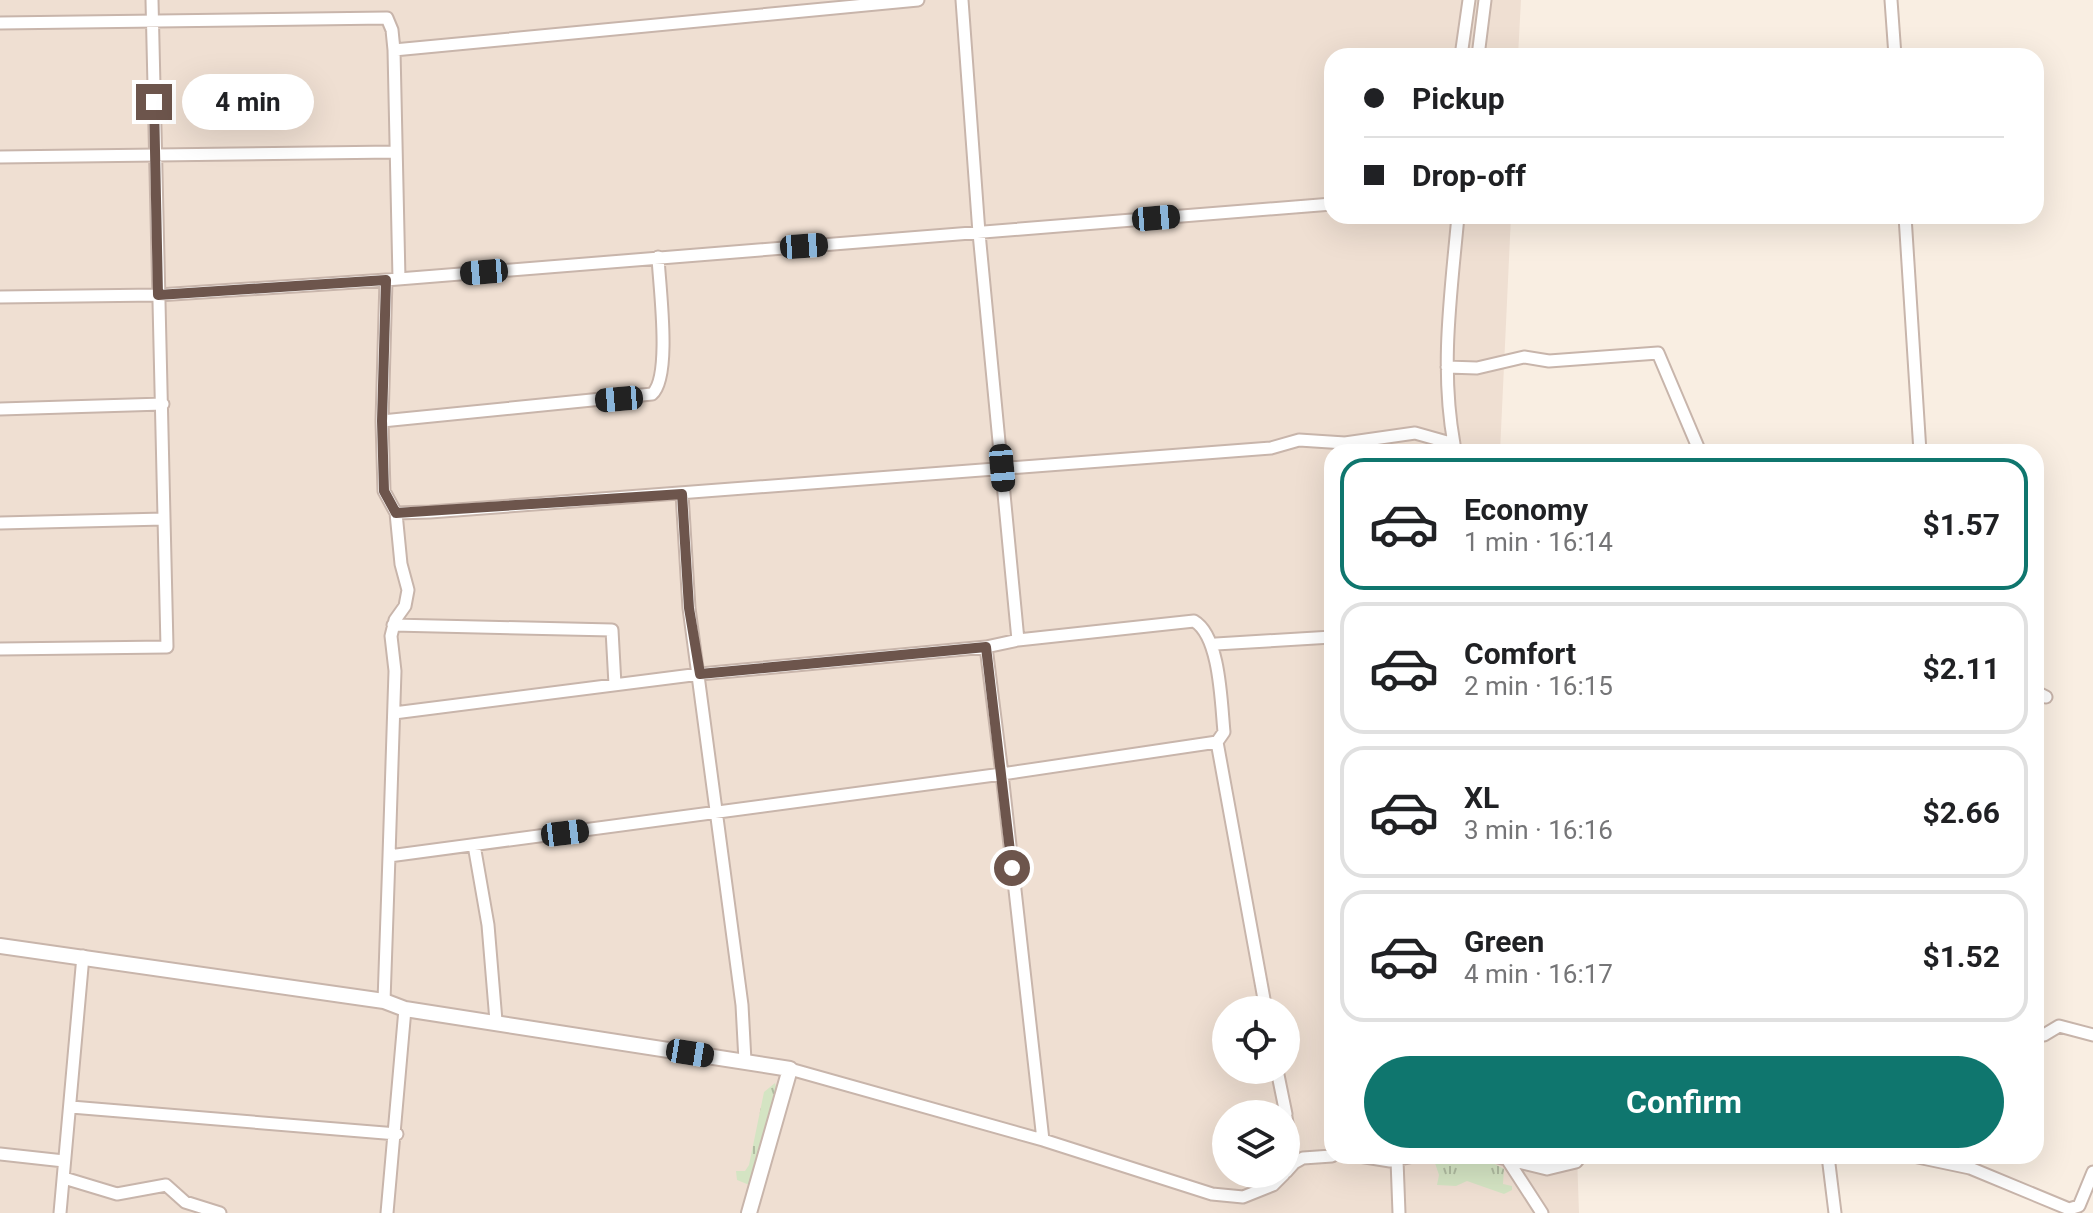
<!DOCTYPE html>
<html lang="en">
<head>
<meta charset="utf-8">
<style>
	body { margin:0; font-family:Roboto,sans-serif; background:#f2f2f2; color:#202124; height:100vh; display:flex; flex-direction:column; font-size:30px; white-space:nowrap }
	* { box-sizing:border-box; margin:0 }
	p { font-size:26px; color:#757577 }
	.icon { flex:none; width:44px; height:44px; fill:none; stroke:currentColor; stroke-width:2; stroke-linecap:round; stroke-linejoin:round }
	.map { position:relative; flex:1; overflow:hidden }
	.panel { position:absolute; left:1324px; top:444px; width:720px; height:720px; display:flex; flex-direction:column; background:#fff; border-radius:24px; box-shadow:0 8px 32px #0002 }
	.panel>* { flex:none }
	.top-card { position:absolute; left:1324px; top:48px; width:720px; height:176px; border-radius:24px; box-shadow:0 8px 32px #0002; display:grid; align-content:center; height:176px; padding:0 40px; background:#fff }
	.buttons { position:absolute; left:1212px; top:996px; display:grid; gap:16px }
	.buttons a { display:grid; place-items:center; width:88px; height:88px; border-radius:50%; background:#fff; box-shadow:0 8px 32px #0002; font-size:40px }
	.end { position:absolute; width:36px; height:36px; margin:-18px; border:10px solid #6d554c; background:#fff; box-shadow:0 0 0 4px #fff }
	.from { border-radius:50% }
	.bubble { position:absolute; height:56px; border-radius:28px; background:#fff; box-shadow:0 8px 32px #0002; font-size:26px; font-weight:700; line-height:56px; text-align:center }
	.car { position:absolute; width:24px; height:48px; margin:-24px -12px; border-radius:10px; box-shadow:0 0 6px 2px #0007; background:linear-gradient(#222 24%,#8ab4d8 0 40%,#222 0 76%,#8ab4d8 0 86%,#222 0) }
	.top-card b { display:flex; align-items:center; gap:28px; height:76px; font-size:30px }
	.top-card b+b { border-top:2px solid #e0e0e0 }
	.top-card i { width:20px; height:20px; background:#202124 }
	ul { padding:14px 0 0; list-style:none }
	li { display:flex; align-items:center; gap:24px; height:132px; margin:0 16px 12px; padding:0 24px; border:4px solid #e0e0e0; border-radius:24px }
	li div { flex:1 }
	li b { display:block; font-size:30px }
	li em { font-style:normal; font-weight:700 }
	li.current { border-color:#0f766e }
	li>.icon { width:72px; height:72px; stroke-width:1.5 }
	.button { display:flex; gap:16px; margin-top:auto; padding:16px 40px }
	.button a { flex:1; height:92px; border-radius:48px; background:#0f766e; color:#fff; font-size:32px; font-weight:700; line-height:92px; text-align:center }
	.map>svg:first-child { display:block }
</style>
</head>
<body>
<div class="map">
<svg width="2093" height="1213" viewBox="0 0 2093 1213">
	<defs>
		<pattern id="grass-tufts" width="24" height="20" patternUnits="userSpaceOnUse" patternTransform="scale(2)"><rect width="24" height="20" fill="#d4e4c3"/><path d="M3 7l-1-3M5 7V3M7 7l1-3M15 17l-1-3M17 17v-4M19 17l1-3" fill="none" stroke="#b0bca1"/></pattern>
	</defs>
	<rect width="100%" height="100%" fill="#f9eee2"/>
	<path fill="#efdfd2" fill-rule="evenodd" d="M0 0H1521L1518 56H1332V216H1511L1500 452H1332V1156H1577L1579 1213H0ZM1226 1010H1286V1070H1226ZM1226 1114H1286V1174H1226Z"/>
	<path fill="url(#grass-tufts)" d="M775 1083 778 1095 751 1176 752 1186 737 1180 736 1171H745L749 1165 764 1092Z
		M1433 1157 1461 1158 1476 1163 1489 1161 1504 1169 1503 1184 1512 1186V1190L1504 1194 1467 1181 1456 1186 1437 1185 1439 1175Z"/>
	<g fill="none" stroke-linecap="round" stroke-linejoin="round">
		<defs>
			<path id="minor" d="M962 0 979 233 1018 640 986 647 1002 774 1217 742 1266 1010
				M1891 0 1895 56
				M0 23 387 18 392 30 394 50 399 279
				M394 50 918 0
				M1461 56 1469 0
				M1478 56 1485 0
				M0 157 395 152
				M1905 216 1920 452
				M386 280 382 421 384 491 396 513 430 512 1271 448 1299 440 1345 443 1415 433 1454 444C1440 368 1451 293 1458 216
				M0 297 158 295 386 280 1332 204
				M1447 367 1477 368 1524 357 1549 361 1658 353 1700 452
				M0 409 163 404
				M382 421 652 394C672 377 659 284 658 257
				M682 494 689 608 742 1005 745 1061
				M0 523 164 519
				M393 625 612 630 615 685
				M1018 640 1194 621C1220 636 1221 702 1224 732L1217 742
				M1216 644 1332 637
				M0 649 167 647 152 0
				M2036 692 2046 697
				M394 713 700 674 986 647
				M474 845 488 925 496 1021
				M389 856 395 671 391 636 395 620 405 606 408 590 401 564 396 513
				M384 1001 389 856 1002 774 1043 1140
				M2036 1032 2044 1035 2059 1026 2093 1035
				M790 1069 1043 1140 1212 1194 1243 1197 1273 1185 1284 1174
				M1277 1070 1286 1114
				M71 1107 397 1134
				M1286 1117 1294 1163 1286 1172
				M0 1154 64 1161
				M1359 1156 1390 1161 1414 1156
				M1494 1156 1547 1169 1557 1156
				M1828 1156 1835 1213
				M1913 1156 1970 1168 2069 1209 2079 1206 2093 1172
				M1507 1159 1542 1213
				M1397 1160 1399 1213
				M1294 1163 1303 1158 1332 1156
				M1547 1169 1576 1162 1581 1156
				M64 1178 117 1194 166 1185 185 1202 220 1213
				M60 1213 83 956
				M387 1213 405 1009"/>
			<path id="tertiary" d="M0 946 384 1001 405 1009 790 1069 749 1213"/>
		</defs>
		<use href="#minor" stroke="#c8b5ab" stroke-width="15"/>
		<use href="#tertiary" stroke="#c8b5ab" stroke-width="18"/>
		<use href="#minor" stroke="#fff" stroke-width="11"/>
		<use href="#tertiary" stroke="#fff" stroke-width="14"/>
	</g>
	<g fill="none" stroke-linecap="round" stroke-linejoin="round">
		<path stroke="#6d554c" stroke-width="10" d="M154 102 158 295 386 280 382 421 384 491 396 513 682 494 689 608 700 674 986 647 1012 868"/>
	</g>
</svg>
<div class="buttons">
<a><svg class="icon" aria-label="locate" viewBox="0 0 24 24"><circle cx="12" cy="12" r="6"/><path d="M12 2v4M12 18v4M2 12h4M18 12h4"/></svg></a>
<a><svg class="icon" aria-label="layers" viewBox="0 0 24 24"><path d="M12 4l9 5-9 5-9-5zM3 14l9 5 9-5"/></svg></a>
</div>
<i class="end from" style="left:1012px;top:868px"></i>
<i class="end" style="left:154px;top:102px"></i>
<div class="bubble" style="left:182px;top:74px;width:132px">4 min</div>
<i class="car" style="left:1156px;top:218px;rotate:85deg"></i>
<i class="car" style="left:804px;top:246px;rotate:86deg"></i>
<i class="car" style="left:484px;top:272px;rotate:265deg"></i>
<i class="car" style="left:619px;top:399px;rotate:265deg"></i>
<i class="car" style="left:1002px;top:468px;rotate:175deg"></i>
<i class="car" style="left:565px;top:833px;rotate:83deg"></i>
<i class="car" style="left:690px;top:1053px;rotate:99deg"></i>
<div class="top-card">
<b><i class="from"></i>Pickup</b>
<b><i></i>Drop-off</b>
</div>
<section class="panel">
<ul>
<li class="current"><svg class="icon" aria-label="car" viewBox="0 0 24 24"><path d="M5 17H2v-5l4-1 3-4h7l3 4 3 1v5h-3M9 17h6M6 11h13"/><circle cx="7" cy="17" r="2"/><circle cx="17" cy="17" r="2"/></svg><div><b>Economy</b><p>1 min · 16:14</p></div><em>$1.57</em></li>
<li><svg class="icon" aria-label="car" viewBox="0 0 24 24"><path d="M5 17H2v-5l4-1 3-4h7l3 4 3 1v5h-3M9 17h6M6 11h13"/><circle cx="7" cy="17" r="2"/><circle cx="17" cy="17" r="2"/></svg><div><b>Comfort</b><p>2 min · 16:15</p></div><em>$2.11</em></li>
<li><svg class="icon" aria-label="car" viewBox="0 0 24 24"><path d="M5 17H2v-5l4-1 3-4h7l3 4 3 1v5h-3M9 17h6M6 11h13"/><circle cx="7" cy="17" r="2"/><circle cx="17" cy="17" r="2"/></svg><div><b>XL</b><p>3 min · 16:16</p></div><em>$2.66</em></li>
<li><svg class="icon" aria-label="car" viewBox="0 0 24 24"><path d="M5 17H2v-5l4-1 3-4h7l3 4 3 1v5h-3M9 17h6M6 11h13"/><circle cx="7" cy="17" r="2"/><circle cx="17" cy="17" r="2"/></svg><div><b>Green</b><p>4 min · 16:17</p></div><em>$1.52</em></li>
</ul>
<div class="button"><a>Confirm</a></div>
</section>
</div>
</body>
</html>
